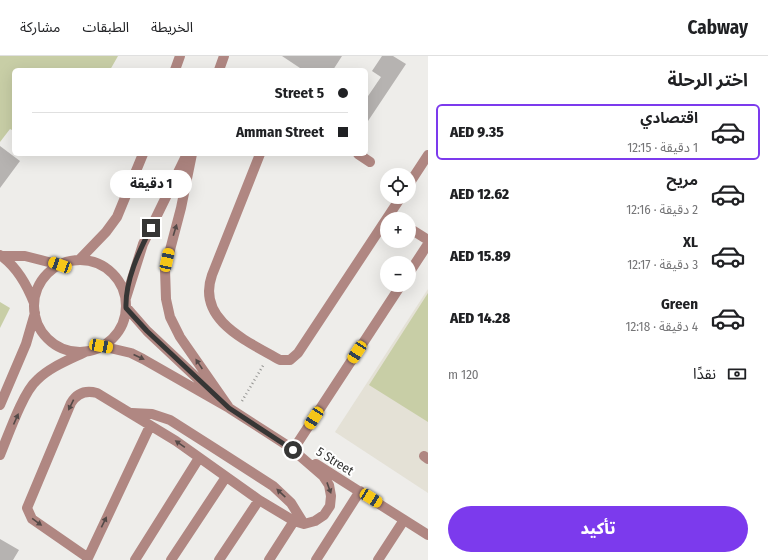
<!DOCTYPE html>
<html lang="ar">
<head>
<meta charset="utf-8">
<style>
	body { margin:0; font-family:"Fira Sans Condensed","Noto Sans Arabic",sans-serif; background:#f6f6f6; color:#202124; direction:rtl; height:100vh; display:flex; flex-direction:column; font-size:15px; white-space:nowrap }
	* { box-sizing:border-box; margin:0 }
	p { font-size:13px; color:#757577 }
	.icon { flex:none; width:22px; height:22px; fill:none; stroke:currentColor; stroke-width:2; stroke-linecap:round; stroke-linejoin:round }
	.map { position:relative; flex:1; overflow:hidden; direction:ltr }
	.side { display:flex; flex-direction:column; background:#fff; width:340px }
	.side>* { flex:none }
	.banner { position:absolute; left:12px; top:12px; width:356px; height:88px; border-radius:6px; box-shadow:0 4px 16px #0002; direction:rtl; display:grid; align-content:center; height:88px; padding:0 20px; background:#fff }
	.controls { position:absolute; left:380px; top:112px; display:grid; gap:8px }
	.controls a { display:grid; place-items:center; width:36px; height:36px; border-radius:50%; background:#fff; box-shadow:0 4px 16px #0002; font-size:20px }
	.end { position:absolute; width:18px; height:18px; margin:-9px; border:5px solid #363635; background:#fff; box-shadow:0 0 0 2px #fff }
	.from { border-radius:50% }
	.bubble { position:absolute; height:28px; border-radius:14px; background:#fff; box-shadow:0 4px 16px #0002; font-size:13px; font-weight:800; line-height:28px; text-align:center; direction:rtl }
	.car { position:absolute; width:12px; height:24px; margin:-12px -6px; border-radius:5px; box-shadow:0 0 3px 1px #0007; background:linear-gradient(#f5c518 24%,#345 0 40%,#f5c518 0 76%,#345 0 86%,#f5c518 0) }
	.banner b { display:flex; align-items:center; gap:14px; height:38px; font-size:15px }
	.banner b+b { border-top:1px solid #e0e0e0 }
	.banner i { width:10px; height:10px; background:#202124 }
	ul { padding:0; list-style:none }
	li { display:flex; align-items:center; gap:12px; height:56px; margin:0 8px 6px; padding:0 12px; border:2px solid transparent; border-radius:6px }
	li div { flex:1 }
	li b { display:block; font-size:15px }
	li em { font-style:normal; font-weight:800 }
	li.selected { border-color:#7c3aed }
	li>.icon { width:36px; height:36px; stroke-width:1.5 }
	h2 { padding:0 20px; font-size:18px; line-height:48px }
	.pay { display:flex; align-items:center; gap:10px; height:44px; padding:0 20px; font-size:15px }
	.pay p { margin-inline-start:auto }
	.button { display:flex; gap:8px; margin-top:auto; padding:8px 20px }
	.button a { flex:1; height:46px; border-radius:24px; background:#7c3aed; color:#fff; font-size:16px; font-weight:800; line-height:46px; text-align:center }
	header { display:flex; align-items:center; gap:24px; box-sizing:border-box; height:56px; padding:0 20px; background:#fff; border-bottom:1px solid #e0e0e0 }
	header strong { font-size:19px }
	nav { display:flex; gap:22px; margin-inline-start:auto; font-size:14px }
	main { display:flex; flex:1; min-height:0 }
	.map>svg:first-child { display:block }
</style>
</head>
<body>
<header>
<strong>Cabway</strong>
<nav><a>الخريطة</a><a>الطبقات</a><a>مشاركة</a></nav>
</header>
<main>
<section class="side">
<h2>اختر الرحلة</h2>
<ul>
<li class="selected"><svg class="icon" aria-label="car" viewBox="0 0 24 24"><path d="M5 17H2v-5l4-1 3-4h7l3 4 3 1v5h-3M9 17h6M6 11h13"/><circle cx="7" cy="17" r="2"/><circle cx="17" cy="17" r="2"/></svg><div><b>اقتصادي</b><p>1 دقيقة · 12:15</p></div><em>AED 9.35</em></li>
<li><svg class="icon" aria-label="car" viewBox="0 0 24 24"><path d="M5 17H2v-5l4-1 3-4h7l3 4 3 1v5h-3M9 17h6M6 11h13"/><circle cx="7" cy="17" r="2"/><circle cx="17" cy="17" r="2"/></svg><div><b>مريح</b><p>2 دقيقة · 12:16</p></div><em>AED 12.62</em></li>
<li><svg class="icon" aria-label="car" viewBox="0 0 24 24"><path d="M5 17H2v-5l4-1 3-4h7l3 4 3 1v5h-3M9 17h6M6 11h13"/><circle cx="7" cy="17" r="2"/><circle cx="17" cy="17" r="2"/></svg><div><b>XL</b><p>3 دقيقة · 12:17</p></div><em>AED 15.89</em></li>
<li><svg class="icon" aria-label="car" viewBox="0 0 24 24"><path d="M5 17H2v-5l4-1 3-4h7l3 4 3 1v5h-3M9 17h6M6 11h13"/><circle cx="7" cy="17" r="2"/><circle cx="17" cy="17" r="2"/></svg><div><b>Green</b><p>4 دقيقة · 12:18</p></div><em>AED 14.28</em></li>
</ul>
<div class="pay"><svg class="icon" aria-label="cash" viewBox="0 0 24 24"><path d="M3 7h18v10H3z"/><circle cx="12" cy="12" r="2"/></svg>نقدًا<p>120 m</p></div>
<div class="button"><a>تأكيد</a></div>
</section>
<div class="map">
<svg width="428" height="504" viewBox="0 0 428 504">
	<rect width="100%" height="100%" fill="#eeedea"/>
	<path fill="#e4e1d6" d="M428 233V437L335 376Z"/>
	<path fill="#c8cea6" d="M0 0H118L110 14H14V75L10 73 0 86Z
		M428 237V366L369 329Z
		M0 246 10 252 0 272Z"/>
	<path fill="#b6b3b1" d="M282 0H342L333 14H303Z
		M382 0H393L406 8 366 68V43L381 21 372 15Z
		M0 90 20 105 0 132Z
		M0 483 19 494 13 504H0Z"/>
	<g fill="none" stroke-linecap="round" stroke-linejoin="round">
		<path stroke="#949492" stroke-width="2.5" stroke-dasharray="1 3" stroke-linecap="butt" d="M242 345 264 308"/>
		<path stroke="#b08782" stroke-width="10" d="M175 14 180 0
			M219 14 224 0
			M192 98 181 152 165 213 166 243 170 261 180 281 228 350
			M260 98 212 219C196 264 247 285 280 304H290L298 297 401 141
			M358 98 370 106
			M409 128 428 99
			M409 172 428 184
			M0 199C16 210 27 229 34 247
			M2 200H25L60 209
			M79 204 106 176 117 161 143 98
			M34 250a46 46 0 1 1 92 0a46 46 0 1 1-92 0Z
			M409 217 428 188
			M126 242 143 188 187 98
			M126 251 147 275 214 338
			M101 290 131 297 143 303 229 352 299 397
			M0 349 26 288 35 257
			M132 357 152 358 170 364 214 392 273 430 291 447 304 468
			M293 394 401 229
			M0 399C8 380 23 336 37 324 50 311 69 304 85 296
			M424 400 428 403
			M316 408 428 479
			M87 501 32 463 27 452 71 347C77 337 86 334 97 337L176 385 259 444 294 465 304 468 315 465 324 459 330 450 331 440 329 429 323 420 293 394
			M87 504 150 370
			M135 504 199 402
			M171 504 226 421
			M219 504 259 444
			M269 504 294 465
			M316 504 360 435
			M378 504 404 464"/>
	</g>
	<defs><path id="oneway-solid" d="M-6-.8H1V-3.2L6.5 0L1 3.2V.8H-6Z"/></defs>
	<g fill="#544a48">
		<use href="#oneway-solid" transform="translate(175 174) rotate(-73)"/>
		<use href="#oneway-solid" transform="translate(139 301) rotate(25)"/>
		<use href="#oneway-solid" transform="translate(199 308) rotate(-124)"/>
		<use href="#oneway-solid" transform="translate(71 349) rotate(116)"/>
		<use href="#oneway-solid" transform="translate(16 363) rotate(-66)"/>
		<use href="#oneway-solid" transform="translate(180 388) rotate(-145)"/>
		<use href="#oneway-solid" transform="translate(329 432) rotate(70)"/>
		<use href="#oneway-solid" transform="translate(281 437) rotate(-137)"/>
		<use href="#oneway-solid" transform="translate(37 466) rotate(36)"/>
		<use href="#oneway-solid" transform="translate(104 466) rotate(-64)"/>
	</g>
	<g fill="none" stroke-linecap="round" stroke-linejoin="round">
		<path stroke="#363635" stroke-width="5" d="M151 172C139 195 125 225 126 252L147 275 229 352 293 394"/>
	</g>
	<g text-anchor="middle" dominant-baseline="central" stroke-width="4" stroke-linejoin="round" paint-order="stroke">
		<g font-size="13" fill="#363635" stroke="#fff">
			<text transform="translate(335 405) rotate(32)">5 Street</text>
		</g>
	</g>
</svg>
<div class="controls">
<a><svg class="icon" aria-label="locate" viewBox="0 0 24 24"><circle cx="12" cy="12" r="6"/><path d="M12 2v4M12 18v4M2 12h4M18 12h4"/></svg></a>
<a>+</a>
<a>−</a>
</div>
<i class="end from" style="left:293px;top:394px"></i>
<i class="end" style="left:151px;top:172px"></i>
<div class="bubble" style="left:110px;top:114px;width:82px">1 دقيقة</div>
<i class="car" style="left:167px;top:204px;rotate:12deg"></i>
<i class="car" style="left:60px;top:209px;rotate:290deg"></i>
<i class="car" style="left:101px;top:290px;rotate:101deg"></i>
<i class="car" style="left:357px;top:296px;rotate:213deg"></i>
<i class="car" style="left:314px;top:362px;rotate:213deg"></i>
<i class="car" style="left:371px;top:442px;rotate:122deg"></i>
<div class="banner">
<b><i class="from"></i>5 Street</b>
<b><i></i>Amman Street</b>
</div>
</div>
</main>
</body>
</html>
